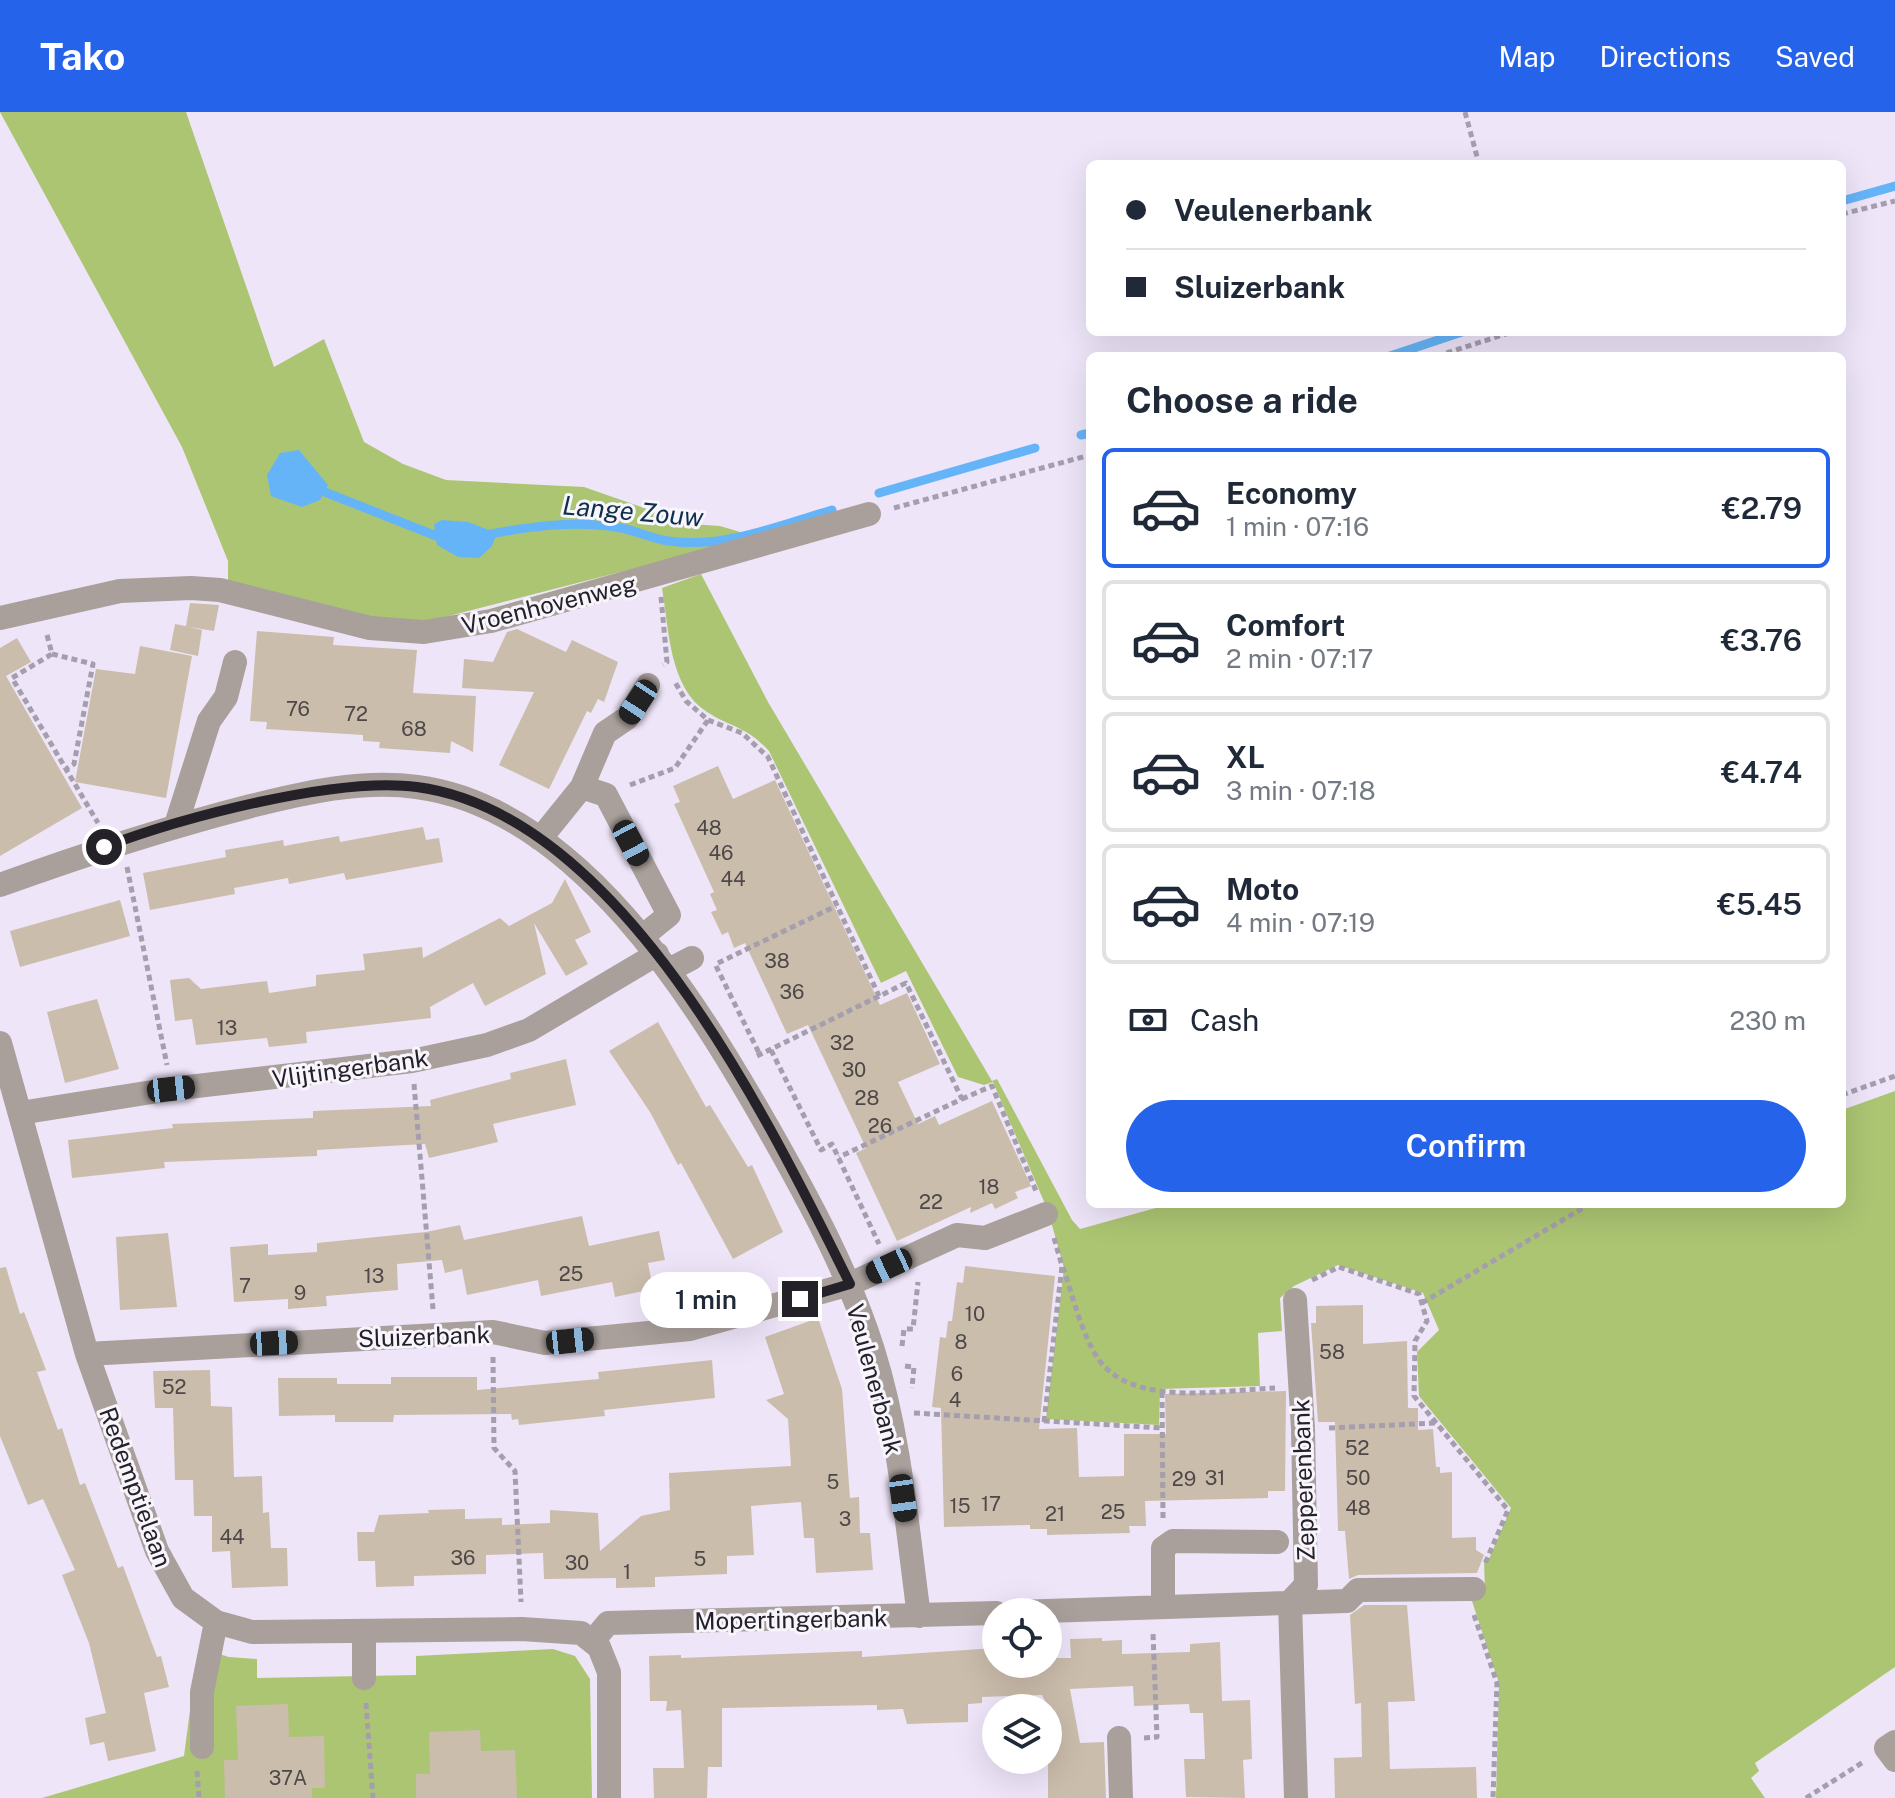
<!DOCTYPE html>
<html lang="en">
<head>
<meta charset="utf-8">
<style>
	body { margin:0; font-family:"Public Sans",sans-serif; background:#f2f2f3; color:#1f2937; height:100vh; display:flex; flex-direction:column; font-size:30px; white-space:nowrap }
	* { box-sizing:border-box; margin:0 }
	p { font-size:26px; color:#747a83 }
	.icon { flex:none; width:44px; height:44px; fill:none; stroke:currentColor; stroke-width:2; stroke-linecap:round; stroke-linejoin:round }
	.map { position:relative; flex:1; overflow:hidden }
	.panel { position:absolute; left:1086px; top:240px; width:760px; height:856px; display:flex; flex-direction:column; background:#fff; border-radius:12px; box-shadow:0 8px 32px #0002 }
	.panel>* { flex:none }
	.banner { position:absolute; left:1086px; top:48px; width:760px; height:176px; border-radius:12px; box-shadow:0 8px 32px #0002; display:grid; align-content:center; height:176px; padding:0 40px; background:#fff }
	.buttons { position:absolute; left:982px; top:1486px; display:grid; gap:16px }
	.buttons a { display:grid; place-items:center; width:80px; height:80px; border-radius:50%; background:#fff; box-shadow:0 8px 32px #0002; font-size:40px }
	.end { position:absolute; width:36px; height:36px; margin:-18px; border:10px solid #242128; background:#fff; box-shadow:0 0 0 4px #fff }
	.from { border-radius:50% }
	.bubble { position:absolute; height:56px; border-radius:28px; background:#fff; box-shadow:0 8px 32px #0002; font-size:26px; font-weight:600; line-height:56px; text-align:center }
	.car { position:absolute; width:24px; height:48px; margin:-24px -12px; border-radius:10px; box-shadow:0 0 6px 2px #0007; background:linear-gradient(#222 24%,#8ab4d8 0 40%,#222 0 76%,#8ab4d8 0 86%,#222 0) }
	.banner b { display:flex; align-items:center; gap:28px; height:76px; font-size:30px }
	.banner b+b { border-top:2px solid #e0e1e3 }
	.banner i { width:20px; height:20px; background:#1f2937 }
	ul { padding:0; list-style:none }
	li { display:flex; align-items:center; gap:24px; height:120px; margin:0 16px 12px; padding:0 24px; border:4px solid #e0e1e3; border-radius:12px }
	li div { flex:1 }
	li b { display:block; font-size:30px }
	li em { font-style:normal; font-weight:600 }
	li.selected { border-color:#2563eb }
	li>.icon { width:72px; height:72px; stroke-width:1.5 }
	h2 { padding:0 40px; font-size:36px; line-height:96px }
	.pay { display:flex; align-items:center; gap:20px; height:88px; padding:0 40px; font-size:30px }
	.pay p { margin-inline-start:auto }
	.primary-button { display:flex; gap:16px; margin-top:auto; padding:16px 40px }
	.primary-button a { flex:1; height:92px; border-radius:48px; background:#2563eb; color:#fff; font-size:32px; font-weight:600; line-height:92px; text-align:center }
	header { display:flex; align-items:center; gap:48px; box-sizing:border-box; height:112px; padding:0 40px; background:#2563eb; color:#fff }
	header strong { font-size:38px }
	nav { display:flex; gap:44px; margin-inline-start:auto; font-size:28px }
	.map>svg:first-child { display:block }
</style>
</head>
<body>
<header>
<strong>Tako</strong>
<nav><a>Map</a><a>Directions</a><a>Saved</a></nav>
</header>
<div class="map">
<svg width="1895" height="1686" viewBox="0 0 1895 1686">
	<rect width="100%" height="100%" fill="#eee5f9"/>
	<path fill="#acc573" d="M0 0H186L274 255 324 227 364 330 403 352 446 368 584 375 690 412 720 414 757 425 437 507 395 512 228 469V449L182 335Z
		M701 462 768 590 992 969 997 967 1072 1108 1080 1117 1170 1092H1842V998L1895 979V1555L1755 1651 1759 1659 1751 1666 1765 1686H1496L1499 1571 1470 1483 1485 1482 1484 1447H1489L1511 1396 1419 1284 1417 1240 1439 1218 1423 1181 1338 1153 1294 1174 1280 1186 1282 1219 1258 1221 1260 1274 1160 1277 1159 1313 1046 1307 1064 1156 1048 1099 993 970 984 973 958 965 906 859 881 871 769 639C746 614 732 616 707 600 669 576 669 517 662 476Z
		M203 1537 229 1545 257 1547V1566L416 1563V1544L553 1537 575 1544 590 1567 592 1686H42L184 1644 192 1583Z"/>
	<path fill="#66b4f8" d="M299 338 328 373 320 388 302 395 271 384 267 363 280 341Z
		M442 408 468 410 497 421 492 434 479 446 458 445 437 433 434 412Z"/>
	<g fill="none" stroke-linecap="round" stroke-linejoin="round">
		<path stroke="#66b4f8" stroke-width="9" d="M1842 89 1895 74
			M1390 244 1462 220
			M1081 323 1090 321
			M317 377 444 427
			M879 381 1035 336
			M486 423C530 414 576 408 621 416 637 419 653 427 669 429 724 437 780 413 832 398"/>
	</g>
	<path fill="#cbbdac" d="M190 491 219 493 214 519 189 515 202 518 198 544 170 538 175 512 186 514Z
		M517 517 566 540 572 528 618 550 604 590 598 587 591 601 587 599 549 677 499 653 534 580 462 576 464 547 493 550 507 520Z
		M257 519 334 525 333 533 417 538 413 581 476 584 473 640 451 629 450 641 379 636 380 630 363 629V623L266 617 267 610 250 609Z
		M17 526 31 550 6 564 82 696 0 744V536Z
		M140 534 192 544 166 686 75 670 96 557 135 562Z
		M718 654 733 687 775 668 880 893 907 881 940 952 898 970 918 1012 935 1004 939 1013 992 989 1031 1074 1015 1080 1018 1086 995 1097 992 1091 970 1101 971 1095 897 1129 856 1041 866 1036 808 913 787 922 745 831 734 836 728 820 722 823 711 800 717 798 710 782 714 780 674 692 680 690 673 674Z
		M423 715 426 728 439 726 443 750 346 768 344 761 289 772 288 766 234 776 235 782 150 798 143 761 226 745 225 738 283 728 284 734 339 724 340 730Z
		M565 767 591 820 575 828 588 852 566 864 534 811 546 862 485 894 473 871 430 895 431 906 306 920 307 931 269 935 267 926 196 933 192 907 175 909 170 868 189 866 201 877 267 869 269 881 316 874V863L365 858 363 842 422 835 423 846 500 806 509 814 552 791Z
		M120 788 130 824 20 855 10 819Z
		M97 887 119 957 65 971 47 900Z
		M658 910 706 995 710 993 748 1055 752 1053 783 1120 733 1147 681 1051 678 1053 650 1000 609 939Z
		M566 947 576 993 493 1012 498 1030 473 1036 429 1046 425 1032 317 1038V1044L164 1050 165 1056 72 1066 68 1028 173 1016 172 1012 313 1006V999L431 994 430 988 511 967 510 961Z
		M582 1104 589 1134 659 1119 665 1148 648 1151 653 1177 615 1185 612 1170 541 1184 538 1168 467 1183 462 1157 445 1161 442 1148 397 1152 398 1178 326 1184 327 1194 288 1197V1187L234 1190 230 1135 268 1132V1143L317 1140V1131L426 1120 460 1113 464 1128Z
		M168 1121 177 1195 120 1198 116 1125Z
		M965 1154 1055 1164 1039 1317 1077 1316 1079 1365 1124 1364V1322H1166L1165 1282 1286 1279 1285 1379H1268V1386L1145 1389 1146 1414H1129L1130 1421 1047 1423V1417H1030V1413L944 1415 941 1296 932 1295 940 1225 946 1226 948 1209H952L957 1170 963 1171Z
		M6 1155 20 1202 24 1200 46 1258 37 1260 58 1318 62 1316 80 1373 85 1371 118 1456 123 1454 157 1545 161 1544 169 1575 144 1581 156 1639 108 1649 104 1630 90 1633 85 1606 106 1601 89 1531 62 1463 75 1458 43 1387 28 1393 0 1324V1156Z
		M1363 1193V1232L1407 1229 1408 1296H1418V1318L1433 1317 1436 1355H1440V1361L1452 1360V1426L1476 1425V1438L1484 1443 1477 1461 1358 1463 1349 1467 1345 1419H1338L1335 1310H1318L1311 1211H1316V1194Z
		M818 1206 842 1277 850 1386 859 1385 860 1421H870L873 1458 816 1461 814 1426H804L801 1390 751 1394 754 1443 727 1444V1462L655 1465V1475L616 1476V1466L544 1467 543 1441 486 1443V1462L414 1464V1474L376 1475 375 1449H358L357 1420H374L379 1403 429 1401 428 1398 465 1397V1407L502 1406V1413L550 1411V1398L598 1401 600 1439 641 1404 670 1398 669 1361 791 1354 788 1307 766 1288 784 1282 765 1225Z
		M712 1248 715 1286 604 1298 605 1304 519 1313 518 1307 512 1308 511 1302 394 1303 393 1310H335V1303L279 1304 278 1266H337V1272H391V1265H477V1278L599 1267 598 1260Z
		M210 1258 211 1294 232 1295 234 1365 262 1364 263 1401 269 1400 271 1436H287L288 1474 232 1476 230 1439 212 1440V1404H194L193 1368H175L173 1296H155L153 1259Z
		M1364 1493H1407L1415 1589 1388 1590 1390 1657 1476 1655 1477 1686H1335L1334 1646 1362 1645 1361 1591 1355 1592 1350 1503Z
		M1102 1526V1529L1122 1528V1542L1190 1540V1532L1220 1530 1222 1589 1250 1588 1252 1647 1243 1648 1245 1686 1186 1685 1184 1647H1205L1203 1601H1190L1189 1592 1134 1594 1133 1574 1070 1577 1080 1631 1104 1630 1106 1686H1048V1595L1042 1583 982 1585V1591L968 1592V1610L907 1612 903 1597 877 1598V1593L722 1596V1655H708L707 1686H654L653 1656H684L681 1598 666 1599 667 1589H650L649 1544 681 1543V1546L862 1539V1545L996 1536V1552H1048V1546H1071L1070 1527Z
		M288 1592 289 1625 324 1624 325 1676H312V1686H225L224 1648H238L236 1594Z
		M480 1618 481 1639 515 1638 517 1686H416V1662H430L429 1620Z"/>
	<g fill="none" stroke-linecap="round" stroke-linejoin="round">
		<path stroke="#a59ead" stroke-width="5" stroke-dasharray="6 4" stroke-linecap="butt" d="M1465 0 1479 52
			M1842 102 1895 89
			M1437 244 1512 220
			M894 396 1090 343
			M661 485 667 550 663 553
			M47 523 52 542 12 566 98 711
			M52 542 93 552 74 652 66 657
			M708 608 742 621 768 645 879 884
			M630 673 675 656 708 608 686 589 675 570
			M127 755 167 953
			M718 851 836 794
			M716 854 760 943
			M771 938 821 1038 832 1032 879 1132
			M757 944 906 871 962 987 839 1045
			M414 972 433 1197
			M1842 983 1895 964
			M962 987 992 974 1036 1079
			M1063 1155C1073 1185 1081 1221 1099 1248 1134 1296 1224 1278 1275 1276
			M1312 1168 1339 1155 1419 1182 1427 1209 1415 1229 1414 1284 1508 1398 1484 1454
			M1422 1191 1590 1092
			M902 1234 904 1217H913L918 1170
			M493 1245 494 1336 515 1359 521 1490
			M905 1254 914 1255 912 1276
			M1162 1280 1163 1407
			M914 1301 1162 1316
			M1044 1310 1062 1154 1054 1126
			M1329 1316 1435 1311
			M1474 1503 1497 1571 1493 1686
			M366 1591 373 1686
			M1144 1626 1157 1625 1153 1521
			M197 1659 199 1686
			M1806 1686 1865 1649"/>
		<path stroke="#a99f9b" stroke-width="24" d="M0 506 120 479 191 476 220 478 370 516 424 520 491 509 869 402
			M582 675 606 683 669 803 643 824
			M176 713 209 609 226 585 235 550
			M540 727 582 675 605 621 627 606 648 573
			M0 773C83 743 165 716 251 694 303 681 362 667 417 675 577 696 694 886 767 1014 808 1086 848 1159 873 1238 900 1324 907 1415 919 1504
			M669 858 692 846
			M0 931 87 1242 157 1439 183 1486 216 1510 252 1520 522 1517 581 1521 599 1535 609 1560V1686
			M20 1001 171 977 412 949 487 933 529 918 657 842
			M1295 1188 1303 1317 1306 1473 1290 1490 1296 1686
			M87 1242 493 1220 545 1231 690 1217 850 1172 957 1123 985 1126 1046 1102
			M1163 1494V1436L1173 1429 1277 1430
			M1014 1500 1347 1489 1358 1478 1474 1477
			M593 1529 608 1511 996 1501
			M364 1566V1520
			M1119 1626 1121 1686
			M1895 1630 1886 1636 1895 1648
			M202 1635V1580L216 1510"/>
	</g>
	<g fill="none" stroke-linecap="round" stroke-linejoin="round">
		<path stroke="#242128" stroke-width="10" d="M104 735C181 706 336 664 417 675 621 702 768 1007 850 1172L800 1187"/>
	</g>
	<g text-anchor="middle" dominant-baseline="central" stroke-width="6" stroke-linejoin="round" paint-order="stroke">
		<g font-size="20" fill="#4e4849">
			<text x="298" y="597">76</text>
			<text x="356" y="602">72</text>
			<text x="414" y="617">68</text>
			<text x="709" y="716">48</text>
			<text x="721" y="741">46</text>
			<text x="733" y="767">44</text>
			<text x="777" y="849">38</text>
			<text x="792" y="880">36</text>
			<text x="227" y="916">13</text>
			<text x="842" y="931">32</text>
			<text x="854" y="958">30</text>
			<text x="867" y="986">28</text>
			<text x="880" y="1014">26</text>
			<text x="989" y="1075">18</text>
			<text x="931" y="1090">22</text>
			<text x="571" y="1162">25</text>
			<text x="374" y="1164">13</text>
			<text x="245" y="1174">7</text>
			<text x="300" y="1181">9</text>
			<text x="975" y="1202">10</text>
			<text x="961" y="1230">8</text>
			<text x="1332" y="1240">58</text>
			<text x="957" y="1262">6</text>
			<text x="174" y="1275">52</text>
			<text x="955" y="1288">4</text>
			<text x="1357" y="1336">52</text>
			<text x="1215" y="1366">31</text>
			<text x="1358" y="1366">50</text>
			<text x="1184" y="1367">29</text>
			<text x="833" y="1370">5</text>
			<text x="991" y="1392">17</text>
			<text x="960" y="1394">15</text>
			<text x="1358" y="1396">48</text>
			<text x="1113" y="1400">25</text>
			<text x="1055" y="1402">21</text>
			<text x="845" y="1407">3</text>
			<text x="232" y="1425">44</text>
			<text x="463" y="1446">36</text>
			<text x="700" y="1447">5</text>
			<text x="577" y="1451">30</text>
			<text x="627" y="1460">1</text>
			<text x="288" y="1666">37A</text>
		</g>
		<g font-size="24" fill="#242128" stroke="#f8f5fd">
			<text transform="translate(549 492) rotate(-14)">Vroenhovenweg</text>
			<text transform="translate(350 956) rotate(-8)">Vlijtingerbank</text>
			<text transform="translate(424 1224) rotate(-2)">Sluizerbank</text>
			<text transform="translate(875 1267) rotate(75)">Veulenerbank</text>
			<text transform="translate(1303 1368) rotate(-92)">Zepperenbank</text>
			<text transform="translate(136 1375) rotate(70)">Redemptielaan</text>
			<text transform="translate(791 1507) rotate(-1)">Mopertingerbank</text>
		</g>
		<g font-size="26" font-style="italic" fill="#0f304b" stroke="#f8f5fd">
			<text transform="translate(633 399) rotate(5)">Lange Zouw</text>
		</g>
	</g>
</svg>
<div class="buttons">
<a><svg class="icon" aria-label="locate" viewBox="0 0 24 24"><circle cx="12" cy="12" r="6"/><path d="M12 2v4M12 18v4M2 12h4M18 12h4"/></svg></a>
<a><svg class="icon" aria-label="layers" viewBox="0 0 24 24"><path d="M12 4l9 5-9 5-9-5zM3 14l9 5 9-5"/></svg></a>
</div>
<i class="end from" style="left:104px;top:735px"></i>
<i class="end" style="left:800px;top:1187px"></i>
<div class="bubble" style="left:640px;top:1160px;width:132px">1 min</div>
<i class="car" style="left:638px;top:590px;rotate:213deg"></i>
<i class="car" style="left:631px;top:731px;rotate:152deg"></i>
<i class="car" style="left:171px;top:977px;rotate:84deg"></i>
<i class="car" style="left:889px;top:1154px;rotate:245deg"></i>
<i class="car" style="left:570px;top:1229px;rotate:84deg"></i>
<i class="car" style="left:274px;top:1231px;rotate:87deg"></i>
<i class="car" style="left:903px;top:1386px;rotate:172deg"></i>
<div class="banner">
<b><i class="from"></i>Veulenerbank</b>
<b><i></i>Sluizerbank</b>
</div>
<section class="panel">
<h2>Choose a ride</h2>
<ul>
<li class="selected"><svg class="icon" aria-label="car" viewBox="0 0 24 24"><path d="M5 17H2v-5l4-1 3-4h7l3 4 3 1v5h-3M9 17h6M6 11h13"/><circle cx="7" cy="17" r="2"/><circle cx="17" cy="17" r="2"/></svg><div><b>Economy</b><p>1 min · 07:16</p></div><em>€2.79</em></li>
<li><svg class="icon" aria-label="car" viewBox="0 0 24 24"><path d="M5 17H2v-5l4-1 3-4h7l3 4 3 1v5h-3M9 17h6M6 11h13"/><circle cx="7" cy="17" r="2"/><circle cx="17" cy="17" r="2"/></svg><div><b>Comfort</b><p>2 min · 07:17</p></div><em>€3.76</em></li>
<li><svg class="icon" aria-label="car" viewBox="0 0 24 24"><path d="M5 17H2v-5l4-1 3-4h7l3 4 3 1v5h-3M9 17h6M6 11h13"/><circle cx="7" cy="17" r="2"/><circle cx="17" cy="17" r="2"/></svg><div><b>XL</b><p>3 min · 07:18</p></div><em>€4.74</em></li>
<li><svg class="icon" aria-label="car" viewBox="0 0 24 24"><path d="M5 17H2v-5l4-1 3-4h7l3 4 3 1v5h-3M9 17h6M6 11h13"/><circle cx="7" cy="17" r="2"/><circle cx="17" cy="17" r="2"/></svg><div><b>Moto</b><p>4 min · 07:19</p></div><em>€5.45</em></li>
</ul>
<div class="pay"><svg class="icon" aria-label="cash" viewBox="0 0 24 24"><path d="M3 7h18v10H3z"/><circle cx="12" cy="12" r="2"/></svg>Cash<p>230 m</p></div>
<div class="primary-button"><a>Confirm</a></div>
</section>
</div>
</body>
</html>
